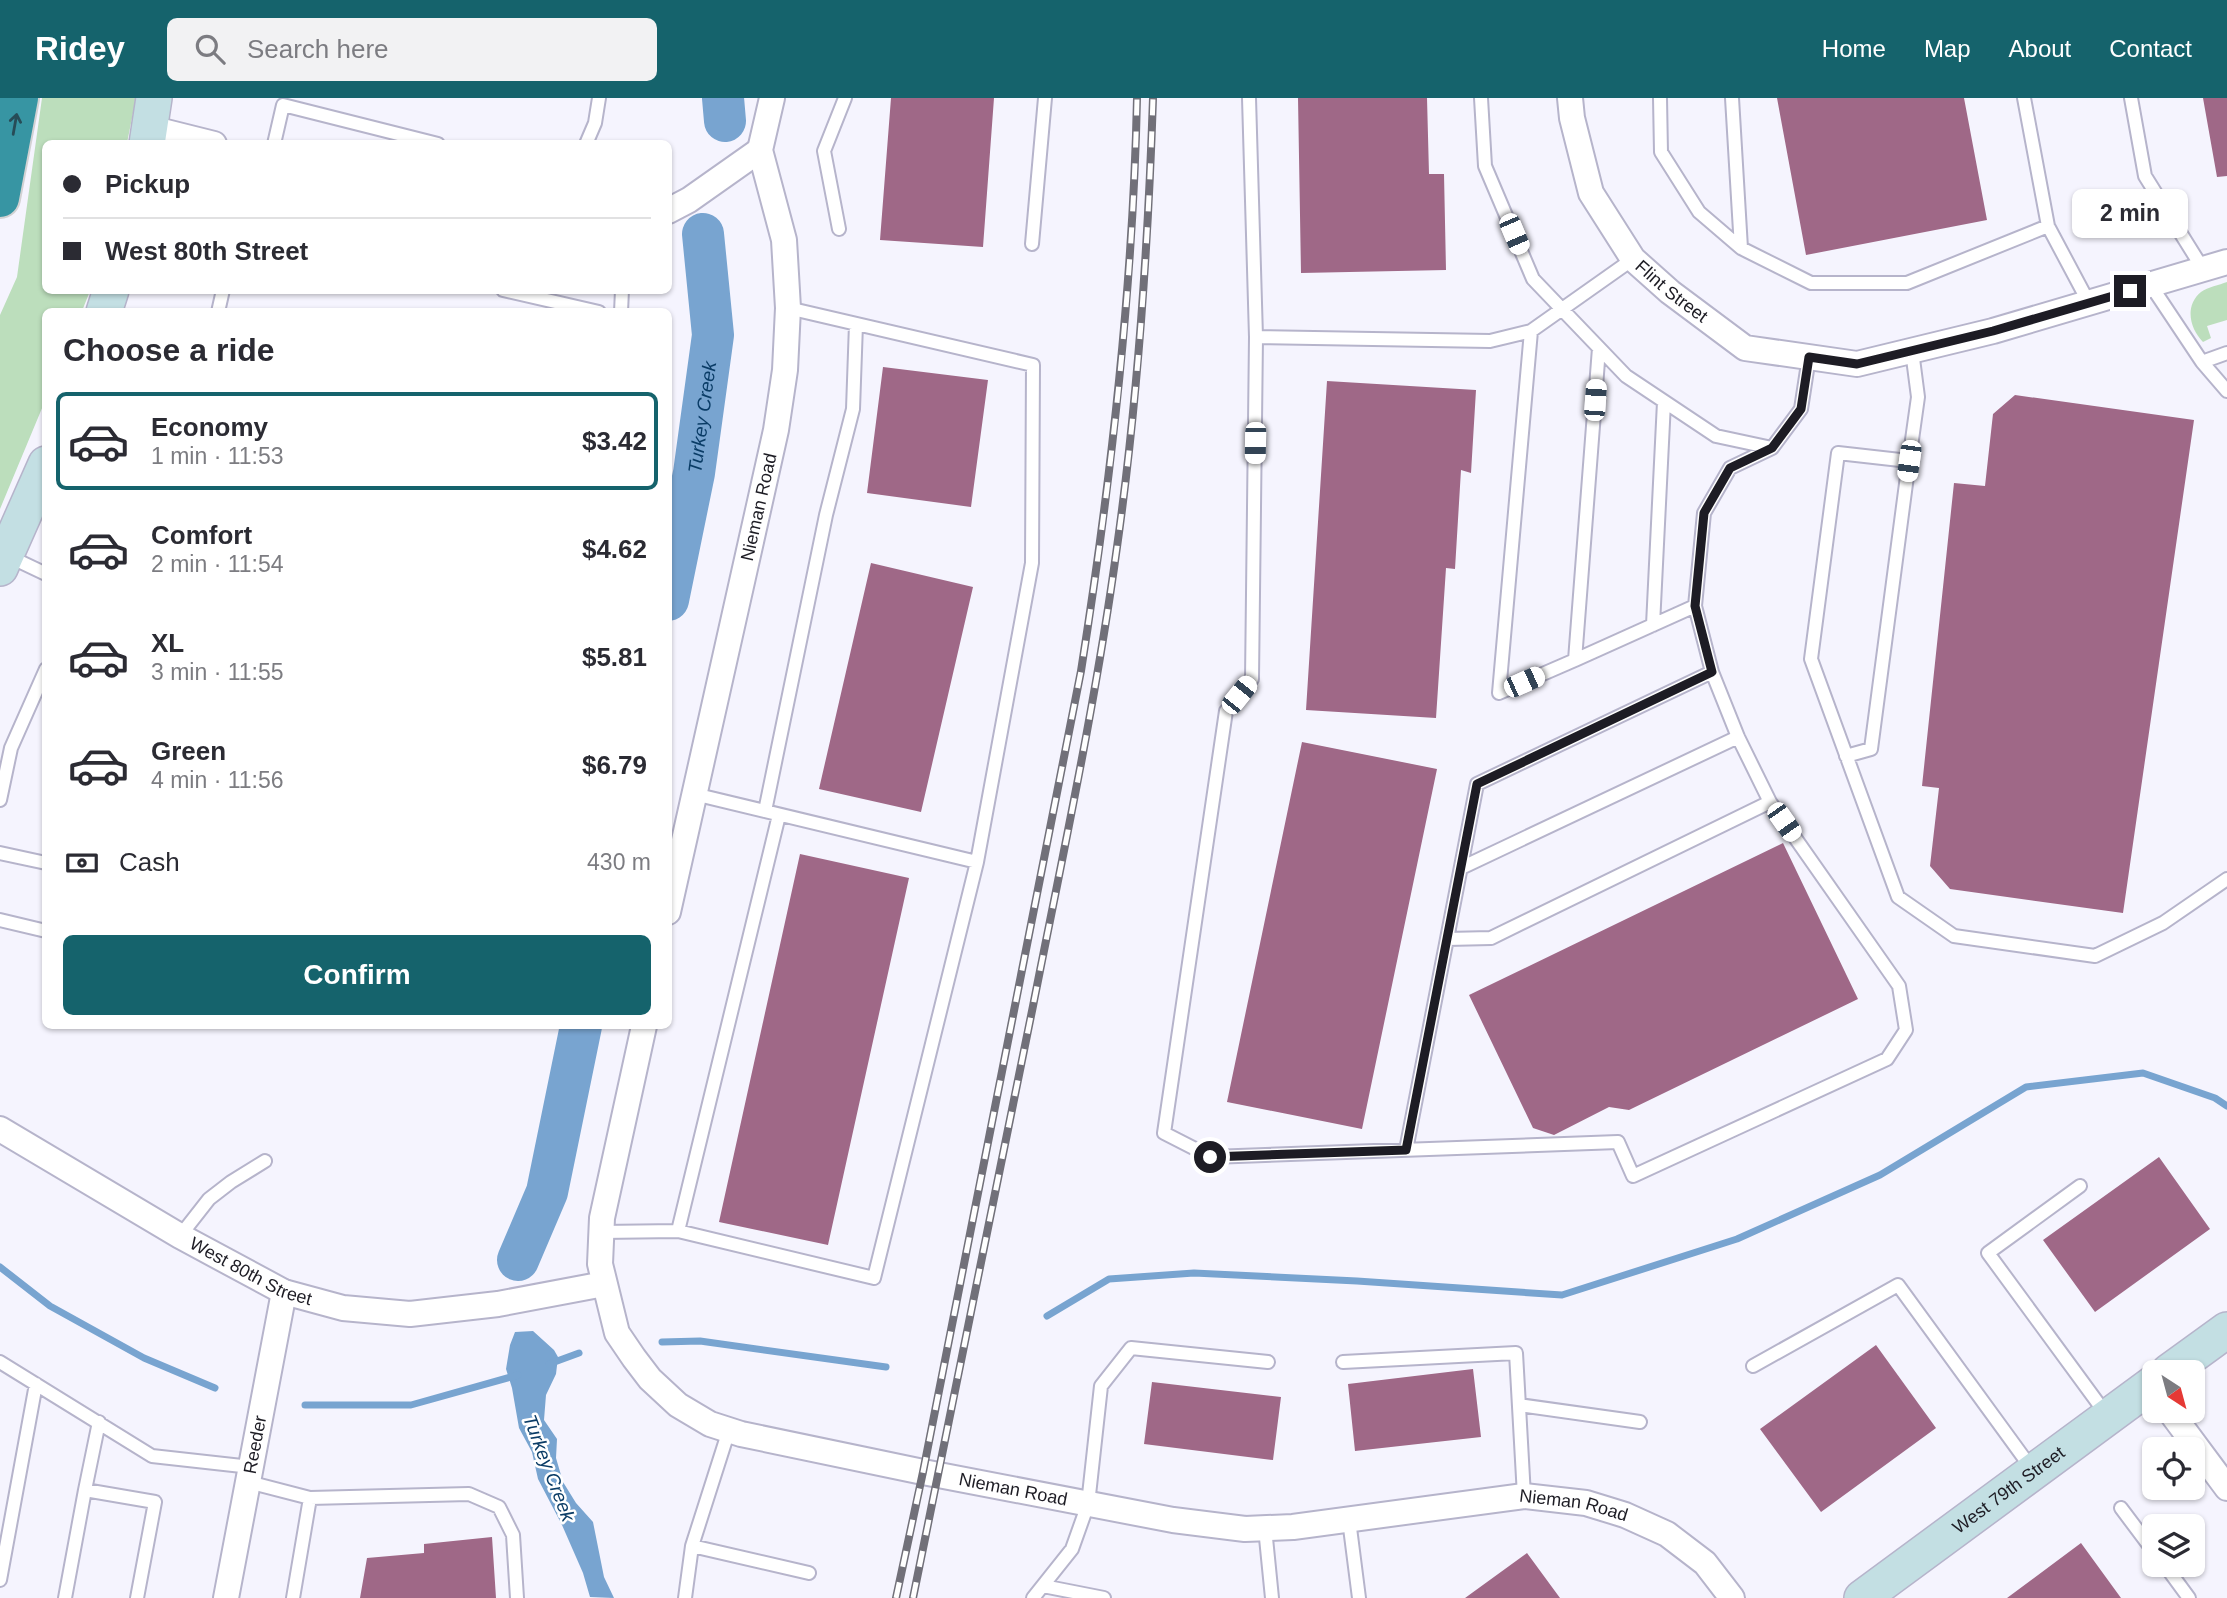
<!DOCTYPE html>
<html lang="en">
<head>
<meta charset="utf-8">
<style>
	body { margin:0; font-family:Helvetica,sans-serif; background:#f2f2f3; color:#2b2b33; height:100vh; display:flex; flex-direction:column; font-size:26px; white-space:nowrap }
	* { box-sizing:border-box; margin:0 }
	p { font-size:23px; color:#7c7c81 }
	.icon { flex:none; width:38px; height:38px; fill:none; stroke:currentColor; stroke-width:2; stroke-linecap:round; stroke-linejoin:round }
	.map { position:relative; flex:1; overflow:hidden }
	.panel { position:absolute; left:42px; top:210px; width:630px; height:721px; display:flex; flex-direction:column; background:#fff; border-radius:10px; box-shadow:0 2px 5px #0004 }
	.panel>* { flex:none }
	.guide { position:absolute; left:42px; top:42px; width:630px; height:154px; border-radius:10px; box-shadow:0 2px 5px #0004; display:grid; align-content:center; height:154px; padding:0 21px; background:#fff }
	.needle { width:46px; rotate:144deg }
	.controls { position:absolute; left:2142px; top:1262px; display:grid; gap:14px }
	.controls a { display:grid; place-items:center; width:63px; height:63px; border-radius:10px; background:#fff; box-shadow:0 2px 5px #0004; font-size:35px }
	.end { position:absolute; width:32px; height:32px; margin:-16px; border:9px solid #1d1c24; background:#fff; box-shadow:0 0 0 4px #fff }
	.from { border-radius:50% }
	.bubble { position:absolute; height:49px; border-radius:10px; background:#fff; box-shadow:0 2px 5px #0004; font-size:23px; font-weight:700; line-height:49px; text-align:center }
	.car { position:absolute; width:21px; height:42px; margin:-21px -10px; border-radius:9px; box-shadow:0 0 5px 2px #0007; background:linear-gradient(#fff 24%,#345 0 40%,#fff 0 76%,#345 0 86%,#fff 0) }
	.guide b { display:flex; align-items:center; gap:24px; height:66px; font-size:26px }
	.guide b+b { border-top:2px solid #e1e1e2 }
	.guide i { width:18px; height:18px; background:#2b2b33 }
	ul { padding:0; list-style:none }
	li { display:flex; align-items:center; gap:21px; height:98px; margin:0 14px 10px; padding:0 7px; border:4px solid transparent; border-radius:10px }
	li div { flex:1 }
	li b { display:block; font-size:26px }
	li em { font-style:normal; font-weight:700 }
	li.active { border-color:#15636c }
	li>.icon { width:63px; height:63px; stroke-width:1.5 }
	h2 { padding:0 21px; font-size:32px; line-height:84px }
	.pay { display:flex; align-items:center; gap:18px; height:77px; padding:0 21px; font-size:26px }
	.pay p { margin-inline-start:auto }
	.primary-button { display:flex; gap:14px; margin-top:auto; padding:14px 21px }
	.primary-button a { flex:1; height:80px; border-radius:10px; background:#15636c; color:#fff; font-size:28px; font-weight:700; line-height:80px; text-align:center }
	header { display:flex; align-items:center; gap:42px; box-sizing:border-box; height:98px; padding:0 35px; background:#15636c; color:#fff }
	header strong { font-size:33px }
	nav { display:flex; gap:38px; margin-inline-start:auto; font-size:24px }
	.search { width:490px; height:63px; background:#f2f2f3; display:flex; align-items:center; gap:18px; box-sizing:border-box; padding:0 24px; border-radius:10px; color:#7c7c81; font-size:26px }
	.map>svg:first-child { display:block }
</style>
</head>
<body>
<header>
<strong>Ridey</strong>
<div class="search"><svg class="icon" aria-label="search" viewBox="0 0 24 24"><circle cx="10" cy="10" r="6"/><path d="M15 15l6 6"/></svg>Search here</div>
<nav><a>Home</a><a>Map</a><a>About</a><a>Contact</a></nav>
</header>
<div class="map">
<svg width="2227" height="1500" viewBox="0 0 2227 1500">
	<rect width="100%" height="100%" fill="#f5f4fe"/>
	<path fill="#bcdebc" d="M42 0H136L127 45 46 46V192L90 193 82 213 46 214 45 303 0 411V217L17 179Z
		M2227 184V222L2207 228 2211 240 2203 244C2190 231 2184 208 2201 194 2208 189 2219 187 2227 184Z"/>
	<path fill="#78a4d0" d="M533 1233 554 1252 558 1259 556 1276 546 1297 544 1322 557 1341 556 1360 563 1384 576 1405 593 1424 604 1479 614 1500 590 1499 583 1475 562 1427 538 1381 532 1354 519 1330 512 1290 506 1271 510 1247 515 1234Z"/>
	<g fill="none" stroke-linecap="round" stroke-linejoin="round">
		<path stroke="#78a4d0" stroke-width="7" d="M0 1169 50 1208 144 1260 215 1290
			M1047 1218 1109 1181 1194 1175 1357 1183 1562 1197 1737 1141 1880 1077 2026 989 2143 975 2215 1000 2227 1008
			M662 1244 700 1243 886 1269
			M549 1266 579 1255
			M305 1307H411L518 1277"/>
		<g stroke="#78a4d0" stroke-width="42">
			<path d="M723 0 725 23"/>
			<path id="s1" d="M668 502 694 375 713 237 703 136"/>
			<path d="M518 1162 547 1094 581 928"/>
		</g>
	</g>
	<path fill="#9f6887" d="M891 0H994L983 149 880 142Z
		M1298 0H1427L1429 76H1444L1446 172 1301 175Z
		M1777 0H1964L1987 122 1806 157Z
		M2203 0H2227V78L2217 79Z
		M883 269 988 282 971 409 867 395Z
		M1327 283 1476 292 1471 375 1461 372 1455 471 1446 470 1436 620 1306 612Z
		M2015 297 2194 322 2123 815 1950 791 1930 768 1939 690 1922 688 1954 385 1985 388 1993 316Z
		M871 465 973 489 921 714 819 691Z
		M1302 644 1437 671 1362 1031 1227 1004Z
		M1783 745 1858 901 1629 1012 1609 1009 1554 1037 1533 1030 1469 897Z
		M800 756 909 780 828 1147 719 1124Z
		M2159 1059 2210 1131 2095 1214 2043 1142Z
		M1876 1247 1936 1330 1821 1414 1760 1331Z
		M1473 1271 1481 1339 1355 1353 1348 1286Z
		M1152 1284 1281 1299 1273 1362 1144 1346Z
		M492 1439 496 1500H360L367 1460 424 1455V1446Z
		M2081 1445 2121 1500H2007Z
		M1527 1455 1560 1500H1465Z"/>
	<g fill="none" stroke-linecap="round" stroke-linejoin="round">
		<defs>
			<path id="lane" d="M1249 0 1256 239
				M1481 0 1485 68 1533 181 1626 278 1716 338 1772 350
				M1660 0 1661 54 1699 114 1741 150 1811 185H1907L2048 128
				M1732 0 1741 150
				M2024 0 2048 128 2089 205
				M2131 0 2145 78 2203 171
				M274 46 283 7 438 46
				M586 46 595 25 599 0
				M839 131 824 53 845 0
				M1032 146 1045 0
				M1633 161 1531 233 1490 243 1256 239 1252 581 1226 613 1164 1035 1211 1059 1618 1044 1633 1078 1887 961 1906 932 1899 888 1770 704 1738 639 1712 574 1695 508 1704 415 1730 370 1772 350 1801 311 1809 259
				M2150 186 2202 264 2227 255
				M503 192 599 214
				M218 214 223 192
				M621 214 622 192
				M1531 233 1499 595 1575 562
				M1599 250 1575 562 1695 508
				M1912 253 1918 299 1909 363 1838 355 1811 561 1898 799 1954 838 2095 858 2163 825 2227 781
				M2202 264 2227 293
				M6 457 46 476
				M1653 527 1664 304
				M1846 658 1871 651 1909 363
				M694 696 977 764
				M0 702 11 650 46 571
				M765 713 826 417 853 311 856 226
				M0 755 46 765
				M1461 770 1738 639
				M0 822 46 833
				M1447 841 1491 840 1770 704
				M1406 1052 1477 686 1712 574
				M2080 1088 1988 1155 2106 1316
				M678 1133 779 717
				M601 1134 678 1133 874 1180 977 764 1032 465 1033 267 788 210
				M180 1138 209 1101 231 1084 265 1063
				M0 1264 152 1358 251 1369
				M1343 1264 1516 1255 1524 1398
				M1753 1268 1898 1187 2032 1371
				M1519 1307 1640 1324
				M248 1384 310 1400 469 1396 499 1409 513 1437 517 1500
				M85 1392 99 1324
				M2121 1410 2154 1454
				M1349 1422 1359 1500
				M1265 1430 1272 1500
				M692 1448 809 1475
				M2164 1466 2189 1500
				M0 1482 36 1286
				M1043 1488 1104 1500
				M65 1500 85 1392 155 1404 137 1500
				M293 1500 310 1400
				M685 1500 692 1448 729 1332
				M1033 1500 1072 1451 1088 1406 1101 1288 1131 1250 1268 1264"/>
			<g id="street">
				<path id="s2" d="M1570 0 1572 20 1591 95 1633 161 1670 194 1745 250 1857 266 1993 233 2227 164"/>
				<path d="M150 30 214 46"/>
				<path d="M668 113 689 102 760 52"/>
				<path id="s3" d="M668 814 776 332 785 272 788 210 784 142 760 52 772 0"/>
				<path id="s4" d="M644 928 602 1120 600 1166 617 1235 634 1260 650 1281 678 1307 710 1326 741 1336 923 1374 1173 1422 1245 1431 1293 1429 1524 1398 1586 1405 1625 1417 1667 1436 1705 1465 1732 1500"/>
				<path id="s5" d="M0 1031 180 1138 284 1194 343 1210 410 1216 498 1206 604 1186"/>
				<path d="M2169 1312 2227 1390"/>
				<path id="s6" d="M226 1500 284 1194"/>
			</g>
			<g id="secondary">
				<path d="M147 46 154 0"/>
				<path d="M104 214 111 192"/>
				<path d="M0 470 46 366"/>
				<path d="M2169 1274 2227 1232"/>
				<path id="s7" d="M1862 1500 2154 1285"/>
			</g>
			<path id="highway" d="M0 100 19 0"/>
		</defs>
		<use href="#lane" stroke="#b6b4cb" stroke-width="16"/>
		<use href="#street" stroke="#b6b4cb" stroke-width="28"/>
		<use href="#secondary" stroke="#b6b4cb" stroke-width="38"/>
		<use href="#highway" stroke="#d2d2d3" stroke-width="42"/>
		<use href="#lane" stroke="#fff" stroke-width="12"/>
		<use href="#street" stroke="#fff" stroke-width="24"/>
		<use href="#secondary" stroke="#c3dfe3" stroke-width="35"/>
		<use href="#highway" stroke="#3795a3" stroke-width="38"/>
		<defs>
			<path id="rail" d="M896 1500 923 1374 1081 573C1111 383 1133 193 1137 0
				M913 1500C953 1303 993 1105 1033 908 1063 756 1096 603 1117 449 1138 300 1148 150 1153 0"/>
		</defs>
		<use href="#rail" stroke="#717079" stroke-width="8"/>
		<use href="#rail" stroke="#fff" stroke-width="5" stroke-dasharray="16" stroke-linecap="butt"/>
	</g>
	<defs><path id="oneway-shaft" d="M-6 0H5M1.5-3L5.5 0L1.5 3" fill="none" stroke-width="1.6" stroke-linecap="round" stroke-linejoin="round" transform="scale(1.75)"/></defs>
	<use stroke="#274c57" href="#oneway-shaft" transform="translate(15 26) rotate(-80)"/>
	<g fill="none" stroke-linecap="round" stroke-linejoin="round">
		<path stroke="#1d1c24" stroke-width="9" d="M1210 1059 1406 1052 1477 686 1712 574 1695 508 1704 415 1730 370 1772 350 1801 311 1809 259 1857 266 1993 233 2130 193"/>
	</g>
	<g text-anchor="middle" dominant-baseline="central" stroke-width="5" stroke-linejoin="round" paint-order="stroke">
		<g font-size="18" fill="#1d1c24" stroke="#fff">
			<text stroke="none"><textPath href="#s2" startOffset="226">Flint Street</textPath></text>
			<text stroke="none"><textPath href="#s3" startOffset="415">Nieman Road</textPath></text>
			<text stroke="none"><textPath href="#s5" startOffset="289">West 80th Street</textPath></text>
			<text stroke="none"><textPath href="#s6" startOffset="156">Reeder</textPath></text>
			<text stroke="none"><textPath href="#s4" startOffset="756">Nieman Road</textPath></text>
			<text stroke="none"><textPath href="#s7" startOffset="182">West 79th Street</textPath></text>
			<text stroke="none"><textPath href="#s4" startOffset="1323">Nieman Road</textPath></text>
		</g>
		<g font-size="19" font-style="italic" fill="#0a3c66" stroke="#fff">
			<text stroke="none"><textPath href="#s1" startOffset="186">Turkey Creek</textPath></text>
			<text transform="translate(549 1370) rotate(69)">Turkey Creek</text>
		</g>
	</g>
</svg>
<div class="controls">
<a><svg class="needle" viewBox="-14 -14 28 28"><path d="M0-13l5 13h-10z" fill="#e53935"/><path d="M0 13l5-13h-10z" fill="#7c7c81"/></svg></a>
<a><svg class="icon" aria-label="locate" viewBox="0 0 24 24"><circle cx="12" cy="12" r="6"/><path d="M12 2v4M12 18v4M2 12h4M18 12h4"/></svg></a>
<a><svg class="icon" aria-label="layers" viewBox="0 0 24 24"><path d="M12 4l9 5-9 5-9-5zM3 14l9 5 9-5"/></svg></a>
</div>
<i class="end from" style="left:1210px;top:1059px"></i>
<i class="end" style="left:2130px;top:193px"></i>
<div class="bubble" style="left:2072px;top:91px;width:116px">2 min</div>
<i class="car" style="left:1514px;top:136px;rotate:157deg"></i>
<i class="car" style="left:1595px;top:302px;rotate:4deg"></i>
<i class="car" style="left:1255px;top:345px;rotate:181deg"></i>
<i class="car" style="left:1909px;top:363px;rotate:188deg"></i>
<i class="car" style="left:1524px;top:584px;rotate:66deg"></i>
<i class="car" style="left:1239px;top:597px;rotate:39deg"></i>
<i class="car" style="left:1784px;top:724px;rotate:145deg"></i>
<div class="guide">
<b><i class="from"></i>Pickup</b>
<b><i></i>West 80th Street</b>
</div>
<section class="panel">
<h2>Choose a ride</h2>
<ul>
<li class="active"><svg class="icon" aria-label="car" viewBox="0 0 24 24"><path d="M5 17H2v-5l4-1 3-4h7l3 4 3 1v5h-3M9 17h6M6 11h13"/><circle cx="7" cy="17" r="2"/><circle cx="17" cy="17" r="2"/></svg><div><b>Economy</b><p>1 min · 11:53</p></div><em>$3.42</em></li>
<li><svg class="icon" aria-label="car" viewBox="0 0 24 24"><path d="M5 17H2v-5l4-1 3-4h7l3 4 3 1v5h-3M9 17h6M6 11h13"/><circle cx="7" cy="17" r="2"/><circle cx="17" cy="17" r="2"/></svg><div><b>Comfort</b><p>2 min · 11:54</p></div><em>$4.62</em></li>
<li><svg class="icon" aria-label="car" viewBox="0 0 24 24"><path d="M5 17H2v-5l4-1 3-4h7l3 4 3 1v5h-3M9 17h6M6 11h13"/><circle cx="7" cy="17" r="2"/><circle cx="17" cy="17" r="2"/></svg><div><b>XL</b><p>3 min · 11:55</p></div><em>$5.81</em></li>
<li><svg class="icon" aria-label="car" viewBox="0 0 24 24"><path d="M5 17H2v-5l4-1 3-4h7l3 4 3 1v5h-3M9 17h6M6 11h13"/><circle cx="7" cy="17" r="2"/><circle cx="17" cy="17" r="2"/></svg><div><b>Green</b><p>4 min · 11:56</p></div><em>$6.79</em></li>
</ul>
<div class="pay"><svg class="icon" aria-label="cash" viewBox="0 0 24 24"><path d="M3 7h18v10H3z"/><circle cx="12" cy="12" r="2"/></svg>Cash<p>430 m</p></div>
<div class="primary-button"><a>Confirm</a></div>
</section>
</div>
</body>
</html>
